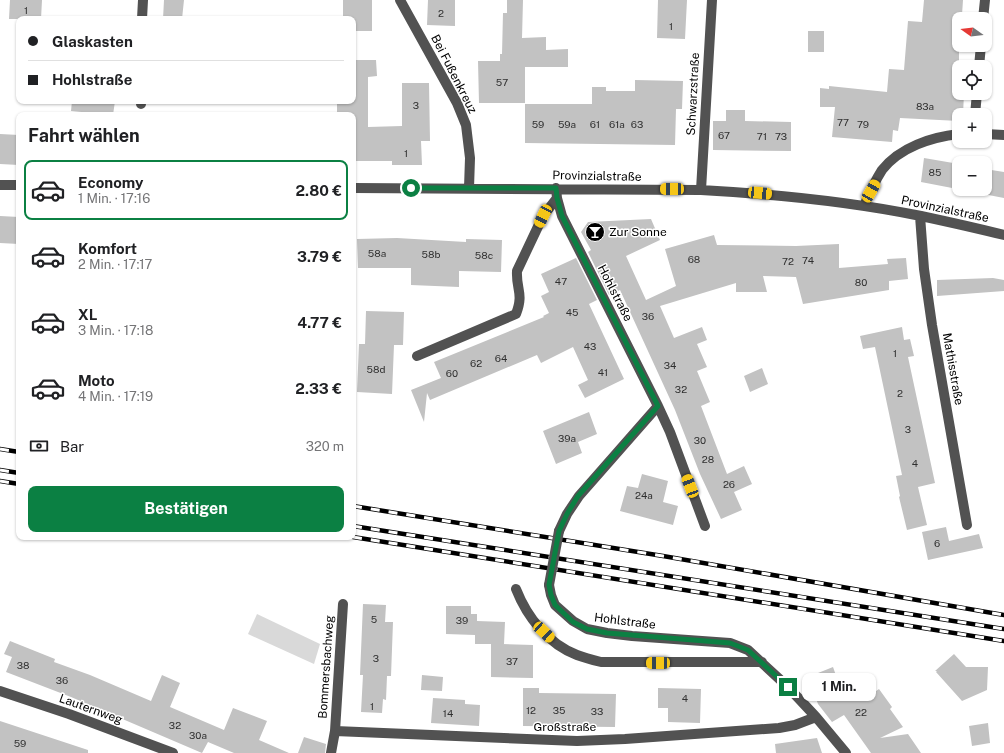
<!DOCTYPE html>
<html lang="de">
<head>
<meta charset="utf-8">
<style>
	body { margin:0; font-family:"Public Sans",sans-serif; background:#f2f2f2; color:#202124; height:100vh; display:flex; flex-direction:column; font-size:15px; white-space:nowrap }
	* { box-sizing:border-box; margin:0 }
	p { font-size:13px; color:#757577 }
	.icon { flex:none; width:22px; height:22px; fill:none; stroke:currentColor; stroke-width:2; stroke-linecap:round; stroke-linejoin:round }
	.map { position:relative; flex:1; overflow:hidden }
	.side { position:absolute; left:16px; top:112px; width:340px; height:428px; display:flex; flex-direction:column; background:#fff; border-radius:8px; box-shadow:0 1px 3px #0004 }
	.side>* { flex:none }
	.top-card { position:absolute; left:16px; top:16px; width:340px; height:88px; border-radius:8px; box-shadow:0 1px 3px #0004; display:grid; align-content:center; height:88px; padding:0 12px; background:#fff }
	.needle { width:26px; rotate:284deg }
	.controls { position:absolute; left:952px; top:12px; display:grid; gap:8px }
	.controls a { display:grid; place-items:center; width:40px; height:40px; border-radius:8px; background:#fff; box-shadow:0 1px 3px #0004; font-size:20px }
	.end { position:absolute; width:18px; height:18px; margin:-9px; border:5px solid #0b8043; background:#fff; box-shadow:0 0 0 2px #fff }
	.from { border-radius:50% }
	.bubble { position:absolute; height:28px; border-radius:8px; background:#fff; box-shadow:0 1px 3px #0004; font-size:13px; font-weight:700; line-height:28px; text-align:center }
	.car { position:absolute; width:12px; height:24px; margin:-12px -6px; border-radius:5px; box-shadow:0 0 3px 1px #0007; background:linear-gradient(#f5c518 24%,#345 0 40%,#f5c518 0 76%,#345 0 86%,#f5c518 0) }
	.top-card b { display:flex; align-items:center; gap:14px; height:38px; font-size:15px }
	.top-card b+b { border-top:1px solid #e0e0e0 }
	.top-card i { width:10px; height:10px; background:#202124 }
	ul { padding:0; list-style:none }
	li { display:flex; align-items:center; gap:12px; height:60px; margin:0 8px 6px; padding:0 4px; border:2px solid transparent; border-radius:8px }
	li div { flex:1 }
	li b { display:block; font-size:15px }
	li em { font-style:normal; font-weight:700 }
	li.current { border-color:#0b8043 }
	li>.icon { width:36px; height:36px; stroke-width:1.5 }
	h2 { padding:0 12px; font-size:18px; line-height:48px }
	.pay { display:flex; align-items:center; gap:10px; height:44px; padding:0 12px; font-size:15px }
	.pay p { margin-inline-start:auto }
	.action { display:flex; gap:8px; margin-top:auto; padding:8px 12px }
	.action a { flex:1; height:46px; border-radius:8px; background:#0b8043; color:#fff; font-size:16px; font-weight:700; line-height:46px; text-align:center }
	.map>svg:first-child { display:block }
</style>
</head>
<body>
<div class="map">
<svg width="1004" height="753" viewBox="0 0 1004 753">
	<rect width="100%" height="100%" fill="#fff"/>
	<path fill="#d9d9d9" d="M257 614 320 644 314 664 248 634Z"/>
	<path fill="#c2c2c2" d="M10 0H42L41 19H9Z
		M164 0H184L182 19H163Z
		M343 0H372V31H353V19H343Z
		M428 0H455V26L427 25Z
		M507 0H523L522 38 546 37V50L568 49V67H525V103H479L478 61H500V54H502L503 13H507Z
		M658 0H687L685 39 657 38Z
		M924 0H963L962 15H959V93H964L963 115H959V121L900 118 898 131 893 130 892 142 832 137 835 107H820V88L829 89V86L887 92 889 69 904 70 908 21 922 22Z
		M808 31H824V52H808Z
		M353 60H376L377 76 368 77V127L402 126V83H429L430 141H421L422 165H392V161H353V115H337V101H353Z
		M635 80 683 81 682 109H676L675 145 525 143V104H592V87H606V91H635Z
		M72 101H115L113 115 71 111Z
		M726 110H745V121L791 122V151L713 150V121H726Z
		M0 134 19 135V165L0 164Z
		M924 158 959 164V189H985V169L1004 172V198L921 182Z
		M0 216 19 217V244L0 243Z
		M651 219 660 240 626 256 646 300 676 286 665 249 714 235 717 245 796 246 839 244V268L888 264 887 259 906 258 908 279 889 281V290L803 304 796 277 763 276 767 292H736V283L660 306 674 338 702 327 707 340 697 344 707 367 697 371 710 402 701 406 727 474 744 466 752 484 734 492 742 510 721 519 700 474 675 410 620 290 609 295 588 252 591 250 581 232 588 222Z
		M397 238 466 242V239L502 240 501 272 459 271V287L411 285V268H358L357 239Z
		M576 258 597 300 589 304 624 379 585 398 578 385 588 380 573 347 541 363 537 355 430 400 427 393 424 422 411 390 441 378 434 362 544 317 543 316 549 313 541 296 549 292 541 274Z
		M993 278 1004 280V291L937 296V280Z
		M366 311 404 312 403 345H394L392 394 357 392 359 344H365Z
		M902 327 904 340 910 339 914 356 908 357 935 483 918 487 927 525 907 530 899 497 900 496 896 476 902 475 875 347 863 349 860 336Z
		M762 368 768 384 750 392 744 376Z
		M589 412 597 434 578 442 582 453 556 464 543 431Z
		M642 474 668 481 663 502 678 506 673 525 620 511 627 486 638 488Z
		M946 527 949 541 979 534 983 548 928 560 922 532Z
		M363 604 386 605 385 622H393L391 676H387L386 700 383 699 382 713 361 712 363 675H360Z
		M446 606H471V614H477V621L505 622 504 644H502L533 645V678L491 677V644H475V635L446 634Z
		M10 641 55 659 54 662 90 675 151 701 162 675 180 683 170 707 224 730 233 708 267 721 259 740 289 753H234L208 742 202 753 71 697 6 672 12 657 4 654Z
		M954 654 966 667H988L987 690 962 701 936 672 937 671H935Z
		M833 667 844 698 862 686 869 696 879 689 892 707 890 709 903 727 880 738 908 734 921 753H871L844 715 832 722 818 704 808 677Z
		M422 675 443 677 442 691 421 690Z
		M523 688H539V693L616 694 615 727 523 726Z
		M658 688 701 689 700 723 668 722V708H658Z
		M433 698 465 700V704L480 705 479 726 431 723Z
		M0 721 88 750V753H0Z
		M988 723 990 743 972 746 969 726Z
		M304 737 326 744 325 753H298Z
		M817 738 822 753H776L775 744Z"/>
	<g fill="none" stroke-linecap="round" stroke-linejoin="round">
		<path stroke="#525252" stroke-width="10" d="M400 0 457 103 466 125 470 158 469 188
			M142 19 143 0
			M983 19 985 0
			M979 67 981 45
			M141 104V101
			M975 115 977 93
			M985 134 1004 135
			M0 185H19
			M353 188 701 190C774 194 848 201 921 216 949 222 976 228 1004 235
			M556 188 557 198 562 216 658 406 670 432 705 526
			M701 190 712 0
			M864 206C869 194 875 181 882 170 900 147 932 137 959 134
			M920 216 924 269 932 325 967 525
			M417 356 516 314C524 293 516 290 517 271L543 216 557 198
			M559 531 567 514 579 496 658 406
			M549 585 551 595 555 605 573 621 587 629 607 633 632 636 730 643 748 650 788 687 816 717 846 753
			M516 589C527 617 548 644 577 655 585 658 593 660 601 662H762
			M0 691 69 714 173 753
			M335 731 577 741 625 739 779 728 795 725 816 717
			M331 753 335 731 343 604"/>
		<defs>
			<path id="rail" d="M0 449 19 452
				M0 470 19 473
				M0 481 19 484
				M353 506 663 556 1004 615
				M353 526 1004 629
				M353 537 1004 641"/>
		</defs>
		<use href="#rail" stroke="#000" stroke-width="4.5"/>
		<use href="#rail" stroke="#fff" stroke-width="3" stroke-dasharray="9" stroke-linecap="butt"/>
		<path stroke="#525252" stroke-width="10" d="M549 585 559 531"/>
	</g>
	<g fill="none" stroke-linecap="round" stroke-linejoin="round">
		<path stroke="#0b8043" stroke-width="5" d="M411 188H556L557 198 562 216 658 406 578 496 567 514 559 531 549 585 551 595 555 605 573 622 587 629 607 633 730 643 748 650 788 687"/>
	</g>
	<defs>
		<symbol id="bar-disc" viewBox="-11 -11 22 22"><circle r="9.5" fill="#000" stroke="#fff"/><path d="M-6-5H6L.8 .8V4.5H3.5V6h-7V4.5H-.8V.8Z" fill="#fff"/></symbol>
	</defs>
	<g fill-rule="evenodd">
		<use href="#bar-disc" x="584" y="221" width="22" height="22"/>
	</g>
	<g text-anchor="middle" dominant-baseline="central" stroke-width="3" stroke-linejoin="round" paint-order="stroke">
		<g font-size="10" fill="#303030">
			<text x="26" y="10">1</text>
			<text x="441" y="13">2</text>
			<text x="671" y="26">1</text>
			<text x="502" y="82">57</text>
			<text x="416" y="105">3</text>
			<text x="925" y="106">83a</text>
			<text x="843" y="122">77</text>
			<text x="538" y="124">59</text>
			<text x="567" y="124">59a</text>
			<text x="595" y="124">61</text>
			<text x="617" y="124">61a</text>
			<text x="637" y="124">63</text>
			<text x="863" y="124">79</text>
			<text x="724" y="135">67</text>
			<text x="762" y="136">71</text>
			<text x="781" y="136">73</text>
			<text x="406" y="153">1</text>
			<text x="935" y="172">85</text>
			<text x="377" y="253">58a</text>
			<text x="431" y="254">58b</text>
			<text x="484" y="255">58c</text>
			<text x="694" y="259">68</text>
			<text x="808" y="260">74</text>
			<text x="788" y="261">72</text>
			<text x="561" y="281">47</text>
			<text x="861" y="282">80</text>
			<text x="572" y="312">45</text>
			<text x="648" y="316">36</text>
			<text x="590" y="346">43</text>
			<text x="895" y="353">1</text>
			<text x="501" y="358">64</text>
			<text x="476" y="363">62</text>
			<text x="670" y="365">34</text>
			<text x="376" y="369">58d</text>
			<text x="603" y="372">41</text>
			<text x="452" y="373">60</text>
			<text x="681" y="389">32</text>
			<text x="900" y="393">2</text>
			<text x="908" y="429">3</text>
			<text x="567" y="438">39a</text>
			<text x="700" y="440">30</text>
			<text x="708" y="459">28</text>
			<text x="915" y="463">4</text>
			<text x="729" y="484">26</text>
			<text x="644" y="495">24a</text>
			<text x="937" y="543">6</text>
			<text x="374" y="619">5</text>
			<text x="462" y="620">39</text>
			<text x="376" y="658">3</text>
			<text x="512" y="661">37</text>
			<text x="23" y="665">38</text>
			<text x="62" y="680">36</text>
			<text x="685" y="698">4</text>
			<text x="372" y="706">1</text>
			<text x="531" y="710">12</text>
			<text x="559" y="710">35</text>
			<text x="597" y="711">33</text>
			<text x="861" y="712">22</text>
			<text x="448" y="713">14</text>
			<text x="175" y="725">32</text>
			<text x="198" y="735">30a</text>
			<text x="20" y="743">59</text>
		</g>
		<g font-size="12" fill="#000" stroke="#fff">
			<text transform="translate(454 74) rotate(63)">Bei Fußenkreuz</text>
			<text transform="translate(693 94) rotate(-87)">Schwarzstraße</text>
			<text transform="translate(597 176) rotate(1)">Provinzialstraße</text>
			<text transform="translate(945 209) rotate(12)">Provinzialstraße</text>
			<text transform="translate(615 293) rotate(63)">Hohlstraße</text>
			<text transform="translate(953 369) rotate(80)">Mathisstraße</text>
			<text transform="translate(625 621) rotate(7)">Hohlstraße</text>
			<text transform="translate(326 667) rotate(-86)">Bommersbachweg</text>
			<text transform="translate(91 709) rotate(20)">Lauternweg</text>
			<text x="565" y="727">Großstraße</text>
		</g>
		<g font-size="12" fill="#000" stroke="#fff" text-anchor="start">
			<text x="609" y="232">Zur Sonne</text>
		</g>
	</g>
</svg>
<div class="controls">
<a><svg class="needle" viewBox="-14 -14 28 28"><path d="M0-13l5 13h-10z" fill="#e53935"/><path d="M0 13l5-13h-10z" fill="#757577"/></svg></a>
<a><svg class="icon" aria-label="locate" viewBox="0 0 24 24"><circle cx="12" cy="12" r="6"/><path d="M12 2v4M12 18v4M2 12h4M18 12h4"/></svg></a>
<a>+</a>
<a>−</a>
</div>
<i class="end from" style="left:411px;top:188px"></i>
<i class="end" style="left:788px;top:687px"></i>
<div class="bubble" style="left:802px;top:673px;width:74px">1 Min.</div>
<i class="car" style="left:672px;top:189px;rotate:270deg"></i>
<i class="car" style="left:871px;top:191px;rotate:30deg"></i>
<i class="car" style="left:760px;top:193px;rotate:95deg"></i>
<i class="car" style="left:543px;top:216px;rotate:206deg"></i>
<i class="car" style="left:690px;top:486px;rotate:339deg"></i>
<i class="car" style="left:544px;top:632px;rotate:133deg"></i>
<i class="car" style="left:658px;top:663px;rotate:270deg"></i>
<div class="top-card">
<b><i class="from"></i>Glaskasten</b>
<b><i></i>Hohlstraße</b>
</div>
<section class="side">
<h2>Fahrt wählen</h2>
<ul>
<li class="current"><svg class="icon" aria-label="car" viewBox="0 0 24 24"><path d="M5 17H2v-5l4-1 3-4h7l3 4 3 1v5h-3M9 17h6M6 11h13"/><circle cx="7" cy="17" r="2"/><circle cx="17" cy="17" r="2"/></svg><div><b>Economy</b><p>1 Min. · 17:16</p></div><em>2.80 €</em></li>
<li><svg class="icon" aria-label="car" viewBox="0 0 24 24"><path d="M5 17H2v-5l4-1 3-4h7l3 4 3 1v5h-3M9 17h6M6 11h13"/><circle cx="7" cy="17" r="2"/><circle cx="17" cy="17" r="2"/></svg><div><b>Komfort</b><p>2 Min. · 17:17</p></div><em>3.79 €</em></li>
<li><svg class="icon" aria-label="car" viewBox="0 0 24 24"><path d="M5 17H2v-5l4-1 3-4h7l3 4 3 1v5h-3M9 17h6M6 11h13"/><circle cx="7" cy="17" r="2"/><circle cx="17" cy="17" r="2"/></svg><div><b>XL</b><p>3 Min. · 17:18</p></div><em>4.77 €</em></li>
<li><svg class="icon" aria-label="car" viewBox="0 0 24 24"><path d="M5 17H2v-5l4-1 3-4h7l3 4 3 1v5h-3M9 17h6M6 11h13"/><circle cx="7" cy="17" r="2"/><circle cx="17" cy="17" r="2"/></svg><div><b>Moto</b><p>4 Min. · 17:19</p></div><em>2.33 €</em></li>
</ul>
<div class="pay"><svg class="icon" aria-label="cash" viewBox="0 0 24 24"><path d="M3 7h18v10H3z"/><circle cx="12" cy="12" r="2"/></svg>Bar<p>320 m</p></div>
<div class="action"><a>Bestätigen</a></div>
</section>
</div>
</body>
</html>
